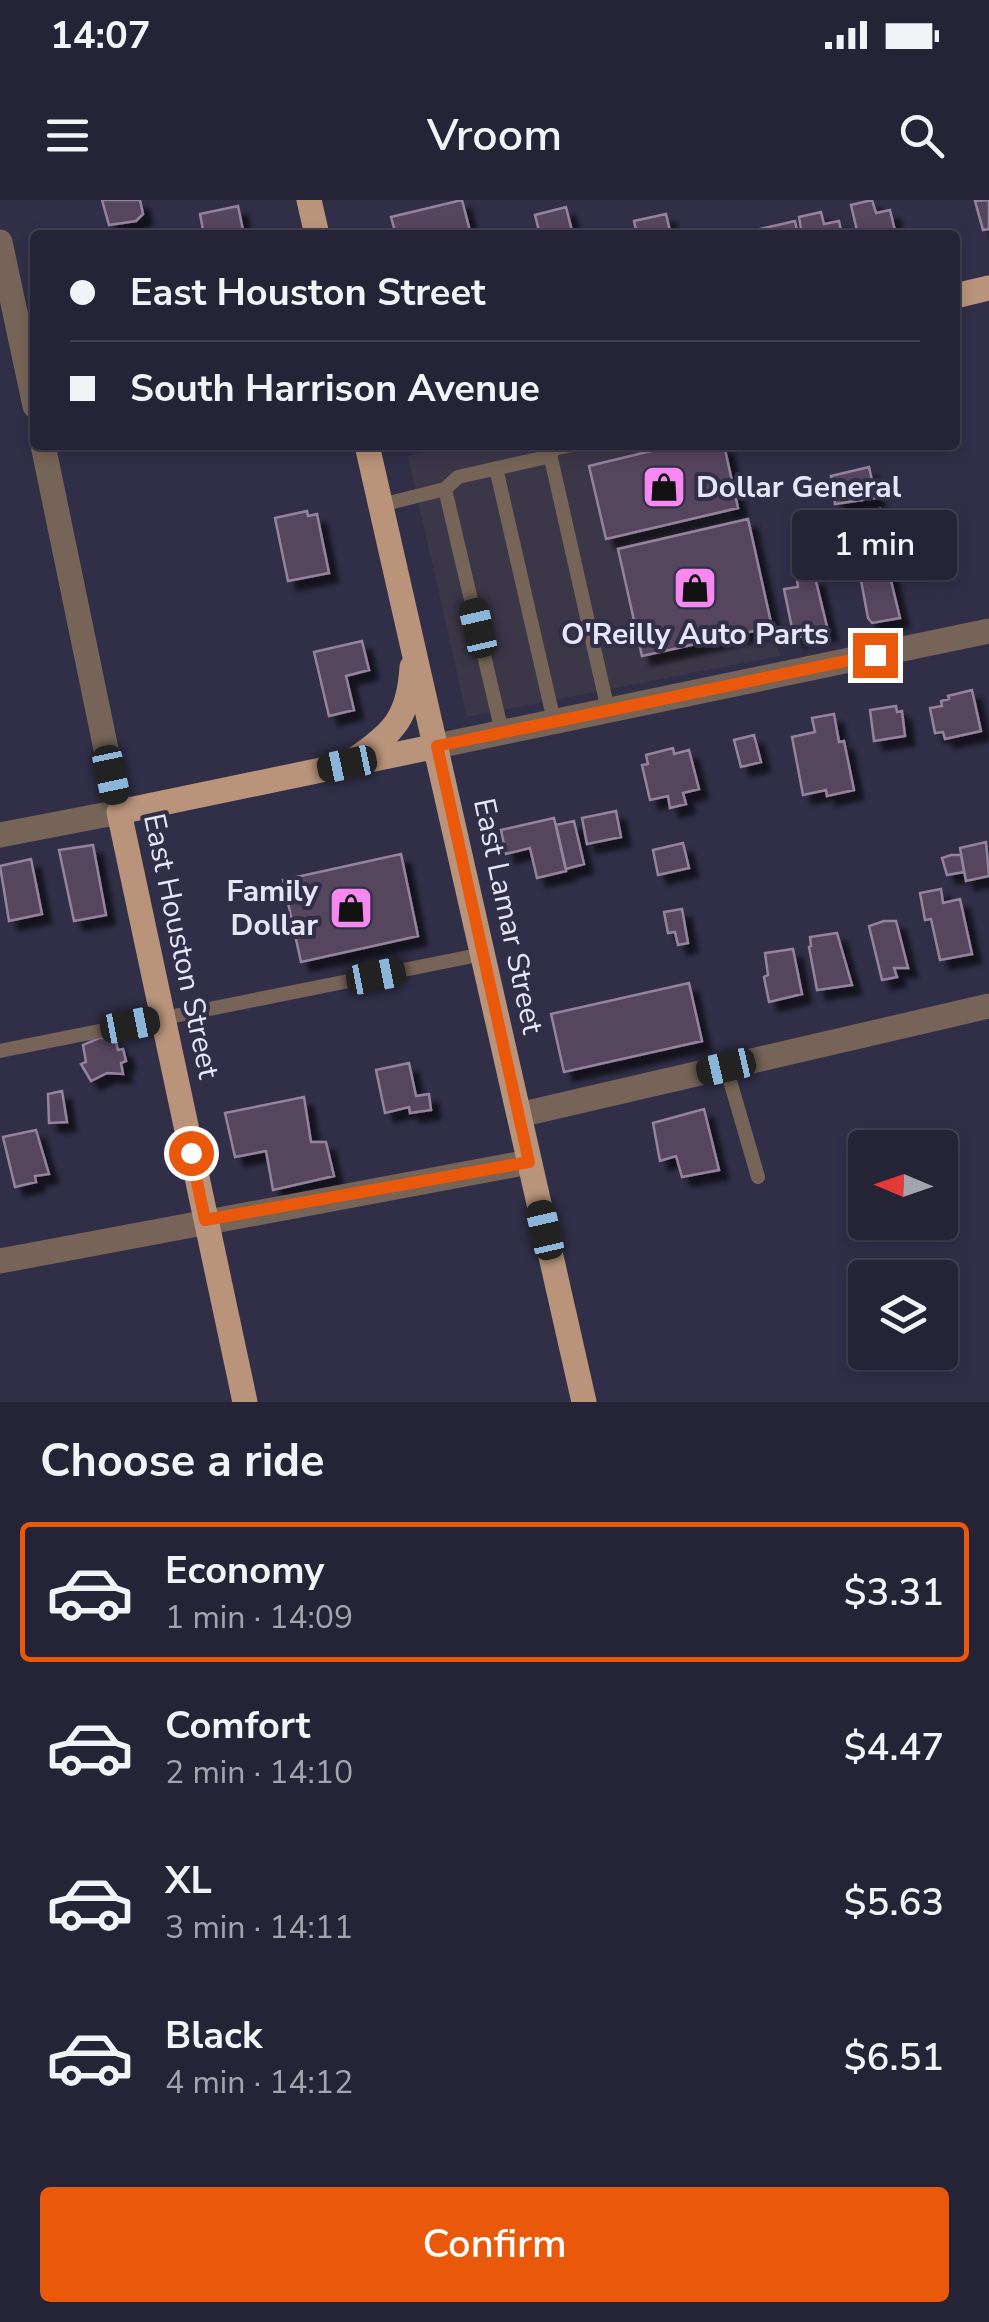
<!DOCTYPE html>
<html lang="en">
<head>
<meta charset="utf-8">
<style>
	body { margin:0; font-family:"Nunito Sans",sans-serif; background:#2d2b3e; color:#f1f3f6; height:100vh; display:flex; flex-direction:column; font-size:38px; white-space:nowrap }
	* { box-sizing:border-box; margin:0 }
	p { font-size:32px; color:#a3a4ad }
	.icon { flex:none; width:55px; height:55px; fill:none; stroke:currentColor; stroke-width:2; stroke-linecap:round; stroke-linejoin:round }
	.map { position:relative; height:1202px; overflow:hidden }
	.details { display:flex; flex-direction:column; background:#252336; flex:1 }
	.details>* { flex:none }
	.hud { position:absolute; left:30px; top:30px; width:930px; height:220px; border-radius:10px; box-shadow:0 5px 15px #0003,0 0 0 2px #424051; display:grid; align-content:center; height:220px; padding:0 40px; background:#252336 }
	.needle { width:65px; rotate:272deg }
	.fabs { position:absolute; left:848px; top:930px; display:grid; gap:20px }
	.fabs a { display:grid; place-items:center; width:110px; height:110px; border-radius:10px; background:#252336; box-shadow:0 5px 15px #0003,0 0 0 2px #424051; font-size:50px }
	.end { position:absolute; width:45px; height:45px; margin:-22px; border:12px solid #ea580c; background:#fff; box-shadow:0 0 0 5px #fff }
	.from { border-radius:50% }
	.bubble { position:absolute; height:70px; border-radius:10px; background:#252336; box-shadow:0 5px 15px #0003,0 0 0 2px #424051; font-size:32px; font-weight:600; line-height:70px; text-align:center }
	.car { position:absolute; width:30px; height:60px; margin:-30px -15px; border-radius:12px; box-shadow:0 0 8px 2px #0007; background:linear-gradient(#222 24%,#8ab4d8 0 40%,#222 0 76%,#8ab4d8 0 86%,#222 0) }
	.hud b { display:flex; align-items:center; gap:35px; height:95px; font-size:38px }
	.hud b+b { border-top:2px solid #424051 }
	.hud i { width:25px; height:25px; background:#f1f3f6 }
	ul { padding:0; list-style:none }
	li { display:flex; align-items:center; gap:30px; height:140px; margin:0 20px 15px; padding:0 20px; border:5px solid transparent; border-radius:10px }
	li div { flex:1 }
	li b { display:block; font-size:38px }
	li em { font-style:normal; font-weight:600 }
	li.selected { border-color:#ea580c }
	li>.icon { width:90px; height:90px; stroke-width:1.5 }
	h2 { padding:0 40px; font-size:45px; line-height:120px }
	.button { display:flex; gap:20px; margin-top:auto; padding:20px 40px }
	.button a { flex:1; height:115px; border-radius:10px; background:#ea580c; color:#fff; font-size:40px; font-weight:600; line-height:115px; text-align:center }
	.status { display:flex; justify-content:space-between; align-items:center; height:70px; padding:0 50px; background:#252336; direction:ltr }
	.status svg { height:28px; fill:currentColor }
	header { display:flex; justify-content:space-between; align-items:center; height:130px; padding:0 40px; background:#252336; font-size:45px; font-weight:600 }
	.map>svg:first-child { display:block }
</style>
</head>
<body>
<div class="status"><b>14:07</b><svg viewBox="0 0 49 12"><path d="M0 12V9h3v3zM5 12V6h3v6zM10 12V3h3v9zM15 12V0h3v12zM26 1h20v11H26zM47 4h2v5h-2z"/></svg></div>
<header><svg class="icon" aria-label="menu" viewBox="0 0 24 24"><path d="M4 6h16M4 12h16M4 18h16"/></svg>Vroom<svg class="icon" aria-label="search" viewBox="0 0 24 24"><circle cx="10" cy="10" r="6"/><path d="M15 15l6 6"/></svg></header>
<div class="map">
<svg width="989" height="1202" viewBox="0 0 989 1202">
	<defs>
		<filter id="shadow"><feDropShadow dx="9" dy="9" stdDeviation="2.5" flood-color="#0009"/></filter>
	</defs>
	<rect width="100%" height="100%" fill="#312f48"/>
	<path fill="#3c3748" d="M457 245H716L735 322 747 320 780 456 467 517 408 256Z"/>
	<path fill="#54445d" stroke="#95839e" stroke-width="2.5" filter="url(#shadow)" d="M102 0H140L143 14 136 21 109 25Z
		M462 0 471 35H396L391 17Z
		M872 0 876 13 890 10 896 35H858L851 5Z
		M989 0V29L983 30 975 1Z
		M238 6 244 35H204L200 14Z
		M566 7 573 35H540L535 15Z
		M821 12 824 24 839 21 842 35H802L799 17Z
		M666 14 671 35H637L634 21Z
		M795 21 798 35H757L756 30Z
		M676 245H724L738 308 606 339 589 266Z
		M869 267 876 298 835 304 831 276Z
		M880 309 885 335 863 340 857 314Z
		M307 311 308 316 317 314 329 373 288 381 275 318Z
		M748 319 772 427 642 456 618 349Z
		M887 364 900 418 872 423 868 418 860 375 863 374 862 368Z
		M815 377 828 431 794 438 784 389 798 387 797 380Z
		M362 441 369 470 346 476 354 510 329 516 314 452Z
		M972 490 981 531 945 539 943 532 935 533 930 508 942 506 941 501 949 499 948 496Z
		M896 506 897 512 902 511 905 536 874 541 870 510Z
		M834 514 839 542 844 541 854 590 827 596 826 590 803 595 792 537 815 532 812 518Z
		M754 535 761 562 741 567 734 540Z
		M673 548 674 554 689 550 699 589 683 593 686 604 670 608 668 596 650 600 642 565 648 564 646 555Z
		M616 611 621 637 587 644 582 618Z
		M554 618 566 671 537 678 530 648 506 654 501 630Z
		M574 621 584 664 566 669 556 625Z
		M986 642 989 676 966 681 960 648Z
		M683 643 689 668 658 675 653 650Z
		M93 645 106 715 74 721 59 650Z
		M401 654 418 736 301 762 283 680Z
		M951 655H961L964 672 947 675 942 658Z
		M31 659 42 714 9 721 0 666Z
		M941 689 943 703 960 699 972 754 940 760 931 719 925 720 920 693Z
		M682 709 688 743 678 745 675 732 668 733 664 712Z
		M884 721H896L908 768H894L897 777 882 780 869 726Z
		M837 733 852 785 817 790 809 747 811 746 810 737Z
		M793 749 802 794 769 802 764 777 768 775 765 753Z
		M689 783 702 841 564 872 551 814Z
		M99 838H115L118 850 123 849 126 861 121 863 123 874 107 873 91 881 81 864 86 862 83 845Z
		M409 863 416 896 429 894 431 910 410 913 409 907 385 913 376 870Z
		M62 891 67 922 49 923 48 894Z
		M304 897 311 942H326L334 976 273 990 266 951 235 957 225 913Z
		M704 909 719 970 682 977 676 956 660 961 653 923Z
		M36 930 49 974 35 976 36 982 15 987 3 937Z"/>
	<g fill="none" stroke-linecap="round" stroke-linejoin="round">
		<path stroke="#766458" stroke-width="14" d="M548 245 608 510
			M549 250 572 245
			M496 268 554 521
			M445 289 502 532
			M381 305 445 289 458 277 551 256
			M0 851 483 754
			M726 867 758 977"/>
		<path stroke="#766458" stroke-width="25" d="M0 42 35 206
			M437 546 989 431
			M0 635 119 612 43 245
			M519 915 989 806
			M0 1061 529 962"/>
		<path stroke="#b9947b" stroke-width="25" d="M309 0 317 35
			M955 96 989 88
			M367 245 584 1202
			M355 559C395 532 409 516 412 467
			M245 1202 119 612 437 546"/>
	</g>
	<g fill="none" stroke-linecap="round" stroke-linejoin="round">
		<path stroke="#ea580c" stroke-width="12" d="M191 953 205 1020 529 962 437 546 875 455"/>
	</g>
	<defs>
		<symbol id="shop-square" viewBox="-11 -11 22 22"><rect x="-9" y="-9" width="18" height="18" rx="4" fill="#f589ef" stroke="#312f48"/><path d="M-5-2.5h2.3a2.7 3.5 0 0 1 5.4 0H5L5.5 6h-11ZM-1.5-2.5h3a1.5 2.3 0 0 0-3 0Z" fill="#111"/></symbol>
	</defs>
	<g fill-rule="evenodd">
		<use href="#shop-square" x="639" y="262" width="50" height="50"/>
		<use href="#shop-square" x="670" y="363" width="50" height="50"/>
		<use href="#shop-square" x="326" y="683" width="50" height="50"/>
	</g>
	<g text-anchor="middle" dominant-baseline="central" stroke-width="8" stroke-linejoin="round" paint-order="stroke">
		<g font-size="30" font-weight="bold" fill="#e7e6f7" stroke="#312f48" text-anchor="start">
			<text x="696" y="287">Dollar General</text>
			<text x="695" y="434" text-anchor="middle">O'Reilly Auto Parts</text>
			<text x="318" y="691" text-anchor="end">Family<tspan x="318" dy="34">Dollar</tspan></text>
		</g>
		<g font-size="30" fill="#e7e6f7" stroke="#312f48">
			<text transform="translate(508 716) rotate(78)">East Lamar Street</text>
			<text transform="translate(181 746) rotate(78)">East Houston Street</text>
		</g>
	</g>
</svg>
<div class="fabs">
<a><svg class="needle" viewBox="-14 -14 28 28"><path d="M0-13l5 13h-10z" fill="#e53935"/><path d="M0 13l5-13h-10z" fill="#a3a4ad"/></svg></a>
<a><svg class="icon" aria-label="layers" viewBox="0 0 24 24"><path d="M12 4l9 5-9 5-9-5zM3 14l9 5 9-5"/></svg></a>
</div>
<i class="end from" style="left:191px;top:953px"></i>
<i class="end" style="left:875px;top:455px"></i>
<div class="bubble" style="left:792px;top:310px;width:165px">1 min</div>
<i class="car" style="left:478px;top:428px;rotate:347deg"></i>
<i class="car" style="left:347px;top:564px;rotate:258deg"></i>
<i class="car" style="left:111px;top:575px;rotate:168deg"></i>
<i class="car" style="left:376px;top:776px;rotate:79deg"></i>
<i class="car" style="left:130px;top:825px;rotate:79deg"></i>
<i class="car" style="left:726px;top:867px;rotate:257deg"></i>
<i class="car" style="left:545px;top:1030px;rotate:347deg"></i>
<div class="hud">
<b><i class="from"></i>East Houston Street</b>
<b><i></i>South Harrison Avenue</b>
</div>
</div>
<section class="details">
<h2>Choose a ride</h2>
<ul>
<li class="selected"><svg class="icon" aria-label="car" viewBox="0 0 24 24"><path d="M5 17H2v-5l4-1 3-4h7l3 4 3 1v5h-3M9 17h6M6 11h13"/><circle cx="7" cy="17" r="2"/><circle cx="17" cy="17" r="2"/></svg><div><b>Economy</b><p>1 min · 14:09</p></div><em>$3.31</em></li>
<li><svg class="icon" aria-label="car" viewBox="0 0 24 24"><path d="M5 17H2v-5l4-1 3-4h7l3 4 3 1v5h-3M9 17h6M6 11h13"/><circle cx="7" cy="17" r="2"/><circle cx="17" cy="17" r="2"/></svg><div><b>Comfort</b><p>2 min · 14:10</p></div><em>$4.47</em></li>
<li><svg class="icon" aria-label="car" viewBox="0 0 24 24"><path d="M5 17H2v-5l4-1 3-4h7l3 4 3 1v5h-3M9 17h6M6 11h13"/><circle cx="7" cy="17" r="2"/><circle cx="17" cy="17" r="2"/></svg><div><b>XL</b><p>3 min · 14:11</p></div><em>$5.63</em></li>
<li><svg class="icon" aria-label="car" viewBox="0 0 24 24"><path d="M5 17H2v-5l4-1 3-4h7l3 4 3 1v5h-3M9 17h6M6 11h13"/><circle cx="7" cy="17" r="2"/><circle cx="17" cy="17" r="2"/></svg><div><b>Black</b><p>4 min · 14:12</p></div><em>$6.51</em></li>
</ul>
<div class="button"><a>Confirm</a></div>
</section>
</body>
</html>
